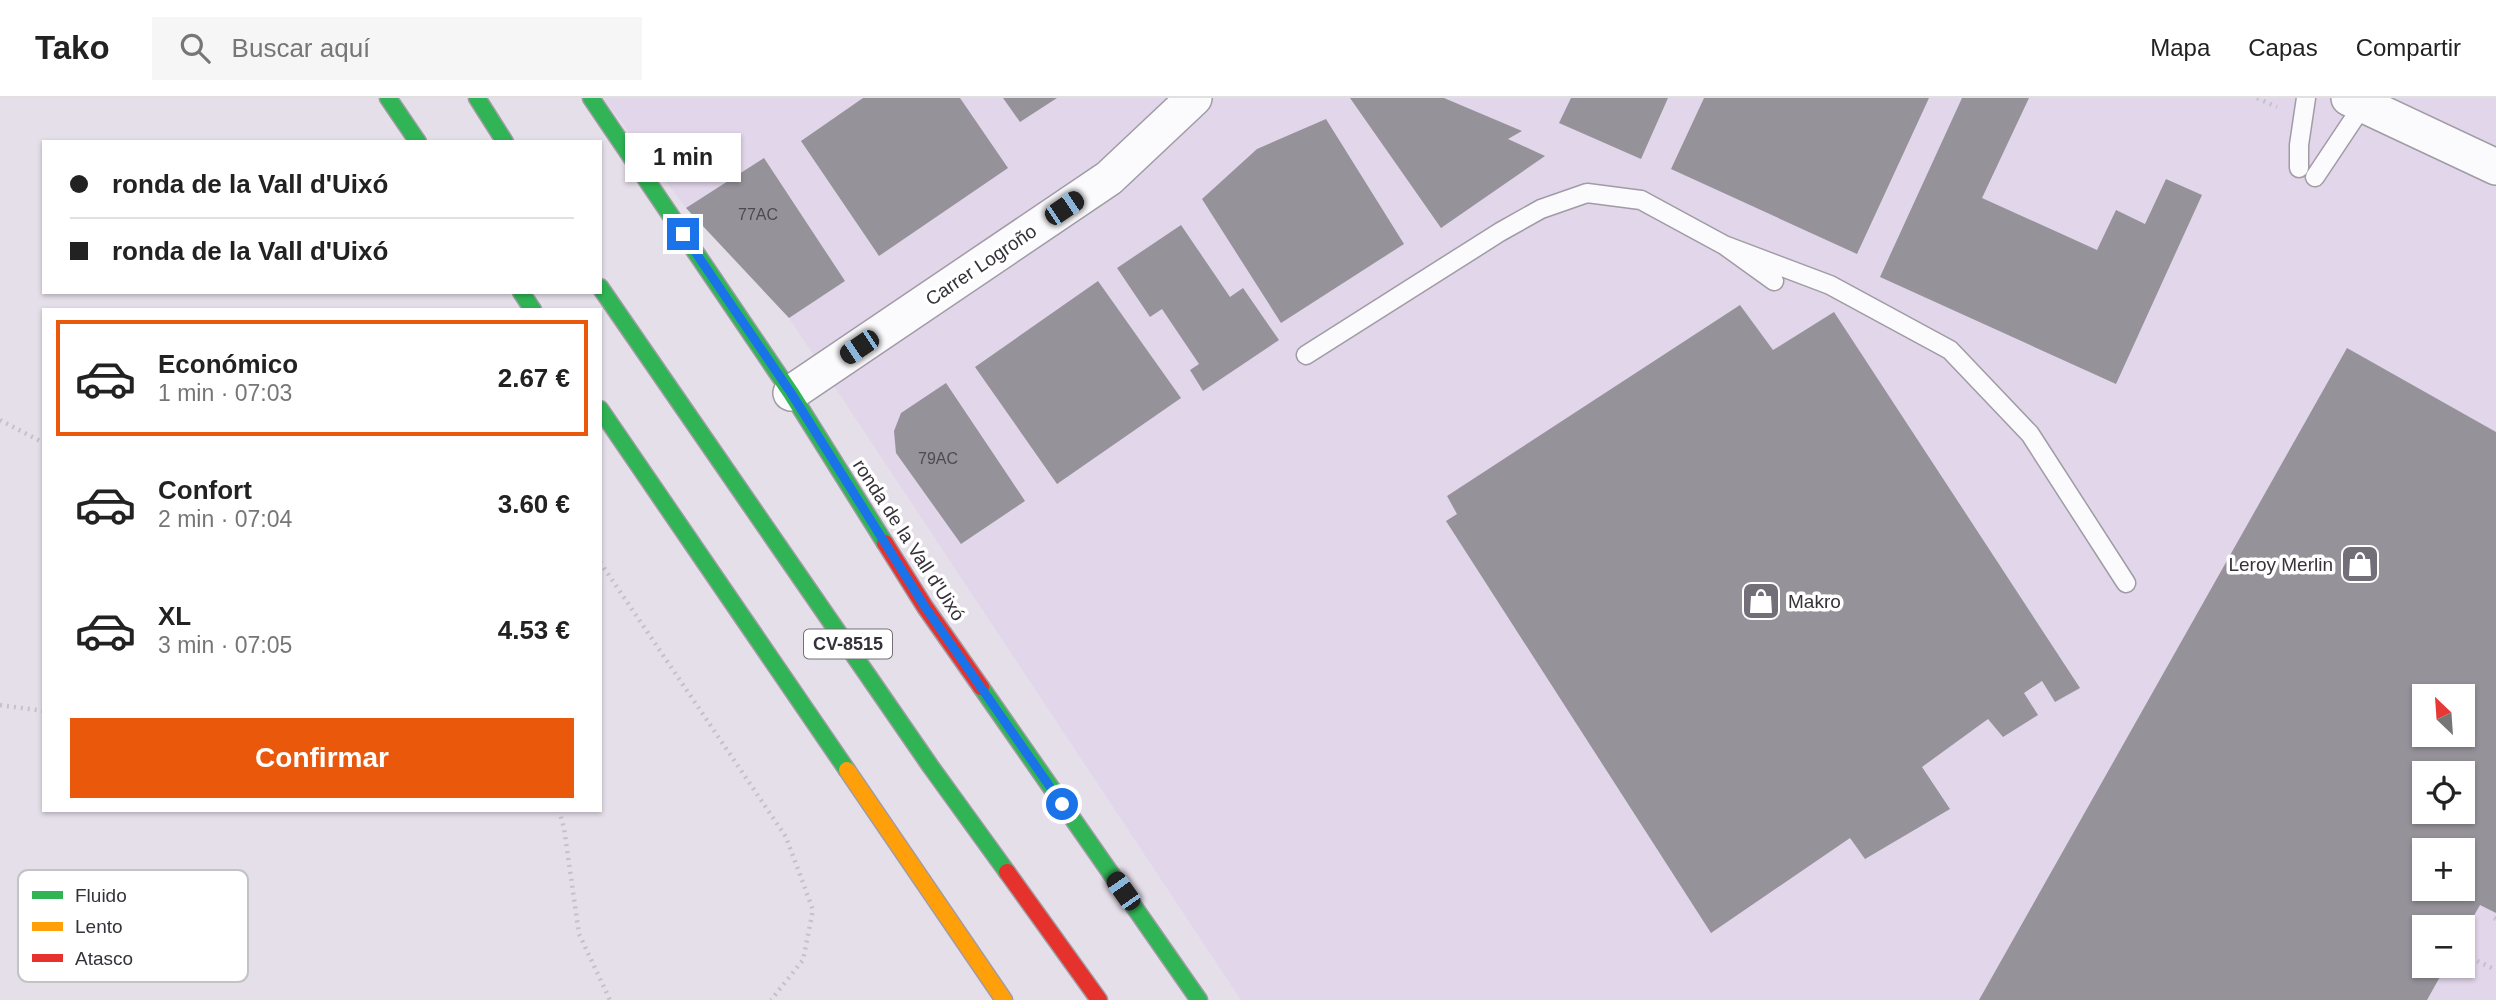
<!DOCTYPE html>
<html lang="es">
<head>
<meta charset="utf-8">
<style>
	body { margin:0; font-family:Helvetica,sans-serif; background:#f6f6f6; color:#222; height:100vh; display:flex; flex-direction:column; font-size:26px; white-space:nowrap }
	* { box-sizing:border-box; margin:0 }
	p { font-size:23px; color:#767676 }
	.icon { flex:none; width:38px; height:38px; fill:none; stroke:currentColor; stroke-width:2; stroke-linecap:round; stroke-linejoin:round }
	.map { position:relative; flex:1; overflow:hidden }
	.drawer { position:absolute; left:42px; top:210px; width:560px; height:504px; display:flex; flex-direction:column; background:#fff; border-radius:0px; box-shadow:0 2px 5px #0004 }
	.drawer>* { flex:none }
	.hud { position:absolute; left:42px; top:42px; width:560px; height:154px; border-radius:0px; box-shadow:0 2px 5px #0004; display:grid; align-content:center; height:154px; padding:0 28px; background:#fff }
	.needle { width:46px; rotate:335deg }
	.tools { position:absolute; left:2412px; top:586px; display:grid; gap:14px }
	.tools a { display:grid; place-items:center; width:63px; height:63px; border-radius:0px; background:#fff; box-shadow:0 2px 5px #0004; font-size:35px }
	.end { position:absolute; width:32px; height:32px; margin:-16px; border:9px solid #1a73e8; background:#fff; box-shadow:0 0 0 4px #fff }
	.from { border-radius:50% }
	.bubble { position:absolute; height:49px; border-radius:0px; background:#fff; box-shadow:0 2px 5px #0004; font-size:23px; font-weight:700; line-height:49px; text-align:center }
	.car { position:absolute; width:21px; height:42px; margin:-21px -10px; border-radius:9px; box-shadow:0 0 5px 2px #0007; background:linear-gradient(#222 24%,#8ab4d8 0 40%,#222 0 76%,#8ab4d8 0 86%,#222 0) }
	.hud b { display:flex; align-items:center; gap:24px; height:66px; font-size:26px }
	.hud b+b { border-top:2px solid #e0e0e0 }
	.hud i { width:18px; height:18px; background:#222 }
	ul { padding:12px 0 0; list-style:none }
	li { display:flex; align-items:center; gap:21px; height:116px; margin:0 14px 10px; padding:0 14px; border:4px solid transparent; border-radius:0px }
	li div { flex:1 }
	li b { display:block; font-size:26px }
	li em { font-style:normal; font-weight:700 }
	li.active { border-color:#ea580c }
	li>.icon { width:63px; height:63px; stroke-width:1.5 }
	.primary-button { display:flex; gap:14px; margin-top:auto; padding:14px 28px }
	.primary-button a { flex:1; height:80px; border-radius:0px; background:#ea580c; color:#fff; font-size:28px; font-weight:700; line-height:80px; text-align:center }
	header { display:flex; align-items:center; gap:42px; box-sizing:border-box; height:98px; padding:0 35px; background:#fff; border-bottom:2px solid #e0e0e0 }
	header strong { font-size:33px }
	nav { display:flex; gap:38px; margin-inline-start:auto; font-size:24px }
	.search { width:490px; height:63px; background:#f6f6f6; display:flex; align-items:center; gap:18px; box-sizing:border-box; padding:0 24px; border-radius:0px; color:#767676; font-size:26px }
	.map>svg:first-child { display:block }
</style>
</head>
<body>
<header>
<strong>Tako</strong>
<div class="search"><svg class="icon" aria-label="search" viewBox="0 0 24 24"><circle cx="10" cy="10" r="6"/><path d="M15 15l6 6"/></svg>Buscar aquí</div>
<nav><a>Mapa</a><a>Capas</a><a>Compartir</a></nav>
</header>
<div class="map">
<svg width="2496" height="902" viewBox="0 0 2496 902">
	<rect width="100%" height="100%" fill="#e5dfea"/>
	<path fill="#e1d6ea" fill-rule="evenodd" d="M603 0H2496V902H1241L789 220 726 132 686 110ZM2424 598H2462V637H2424ZM2424 676H2462V714H2424ZM2424 752H2462V791H2424ZM2424 830H2462V868H2424Z"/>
	<path fill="#96929a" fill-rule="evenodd" d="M863 0H960L1008 70 879 158 801 43Z
		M1003 0H1057L1020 24Z
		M1350 0H1444L1522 33 1508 41 1545 58 1441 130Z
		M1571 0H1668L1641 61 1559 25Z
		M1704 0H1929L1857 156 1671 71Z
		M1962 0H2029L1982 100 2097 152 2116 112 2145 126 2166 81 2202 97 2116 286 1880 179Z
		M1326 21 1404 146 1281 225 1202 101 1257 51Z
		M764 60 845 183 789 220 686 110Z
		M1181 127 1230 199 1243 190 1279 242 1203 293 1190 272 1199 266 1162 211 1150 219 1117 170Z
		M1098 183 1181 300 1057 386 975 269Z
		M1740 207 1773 252 1834 214 2080 590 2055 604 2042 583 2024 595 2038 617 2003 639 1988 621 1922 669 1950 711 1865 761 1850 740 1711 835 1446 423 1457 416 1447 398Z
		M2347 250 2496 334V815L2480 807 2462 839V830H2424V868H2446L2427 902H1979ZM2424 598H2462V637H2424ZM2424 676H2462V714H2424ZM2424 752H2462V791H2424Z
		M946 285 1025 403 961 446 896 355 894 333 901 315Z"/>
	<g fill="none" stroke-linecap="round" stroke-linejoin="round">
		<defs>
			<path id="lane" d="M2299 70V47L2306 0
				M2315 79 2363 7
				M1724 147 1830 187 1950 252 2030 336 2126 485
				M1306 257 1500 134 1541 111 1587 95 1641 102 1724 147 1774 183"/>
			<path id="street" d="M2349 0 2496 69
				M791 295 1109 80 1194 0"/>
			<path id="fast" d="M388 0 418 44
				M477 0 505 44
				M591 0 791 295 885 445
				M600 189 931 669 1007 774
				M521 194 533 212
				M600 311 847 672
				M981 589 1199 902"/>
			<path id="slow" d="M847 672 1004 902"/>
			<path id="jam" d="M885 445 925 509 981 589
				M1007 774 1099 902"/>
		</defs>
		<use href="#lane" stroke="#a09ba4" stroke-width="21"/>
		<use href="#street" stroke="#a09ba4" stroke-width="38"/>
		<use href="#fast" stroke="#a09ba4" stroke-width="19"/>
		<use href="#slow" stroke="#a09ba4" stroke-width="19"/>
		<use href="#jam" stroke="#a09ba4" stroke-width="19"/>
		<path stroke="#c5c2c6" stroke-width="4.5" stroke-dasharray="2 5" stroke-linecap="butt" d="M2257 0 2277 9
			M0 322 44 345
			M600 464 786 739 813 812 803 862 771 902
			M0 607 44 613
			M559 712 564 730 579 836 610 902
			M2494 820 2496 821
			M2471 860 2494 871"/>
		<use href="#lane" stroke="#fbfafc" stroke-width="18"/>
		<use href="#street" stroke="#fbfafc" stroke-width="35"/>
		<use href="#fast" stroke="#30b455" stroke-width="16"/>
		<use href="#slow" stroke="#ff9f0a" stroke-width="16"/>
		<use href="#jam" stroke="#e5322d" stroke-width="16"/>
	</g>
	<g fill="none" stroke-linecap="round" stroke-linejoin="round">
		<path stroke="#1a73e8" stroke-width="9" d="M683 136 791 295 925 509 1062 706"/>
	</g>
	<defs>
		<symbol id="shop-square" viewBox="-11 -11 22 22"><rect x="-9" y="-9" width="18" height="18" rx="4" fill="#736f78" stroke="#fff"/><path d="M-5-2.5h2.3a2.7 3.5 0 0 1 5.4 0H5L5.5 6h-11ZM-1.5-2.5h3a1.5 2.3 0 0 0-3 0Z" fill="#fff"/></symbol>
	</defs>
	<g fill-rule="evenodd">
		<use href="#shop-square" x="2338" y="444" width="44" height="44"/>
		<use href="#shop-square" x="1739" y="481" width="44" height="44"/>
	</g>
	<g text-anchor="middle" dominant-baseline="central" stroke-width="7" stroke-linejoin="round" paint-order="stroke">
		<g font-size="16" fill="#4e4a52">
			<text x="758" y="116">77AC</text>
			<text x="938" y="360">79AC</text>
		</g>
		<rect fill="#fff" stroke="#727075" stroke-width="2" x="804" y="531.5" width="88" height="29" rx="5"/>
		<g font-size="18" font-weight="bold" fill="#36323a">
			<text x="848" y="546">CV-8515</text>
		</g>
		<g font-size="19" fill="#36323a" stroke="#fff">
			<text transform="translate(981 167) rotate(-34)">Carrer Logroño</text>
			<text transform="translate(909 442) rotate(57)">ronda de la Vall d'Uixó</text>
		</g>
		<g font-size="19" fill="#36323a" stroke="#fff" text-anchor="end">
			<text x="2333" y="466">Leroy Merlin</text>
			<text x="1788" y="503" text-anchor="start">Makro</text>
		</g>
	</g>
	<rect x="18" y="772" width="230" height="112" rx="10" fill="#fff" stroke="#c3c2c4" stroke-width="2"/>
	<rect x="32" y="793" width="31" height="8" fill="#30b455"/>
	<rect x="32" y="824" width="31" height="9" fill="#ff9f0a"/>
	<rect x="32" y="856" width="31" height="8" fill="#e5322d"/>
	<g font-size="19" fill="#36323a">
		<text x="75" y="804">Fluido</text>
		<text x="75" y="835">Lento</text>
		<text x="75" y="867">Atasco</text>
	</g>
</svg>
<div class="tools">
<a><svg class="needle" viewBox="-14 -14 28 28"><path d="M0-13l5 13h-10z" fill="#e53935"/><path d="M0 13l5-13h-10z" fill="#767676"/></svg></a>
<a><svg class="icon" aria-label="locate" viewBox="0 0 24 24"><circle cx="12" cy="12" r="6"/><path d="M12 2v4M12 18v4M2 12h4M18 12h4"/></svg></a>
<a>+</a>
<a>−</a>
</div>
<i class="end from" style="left:1062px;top:706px"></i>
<i class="end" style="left:683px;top:136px"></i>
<div class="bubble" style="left:625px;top:35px;width:116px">1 min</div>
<i class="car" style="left:1064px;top:110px;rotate:56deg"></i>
<i class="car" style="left:859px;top:249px;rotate:236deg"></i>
<i class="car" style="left:1123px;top:793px;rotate:325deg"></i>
<div class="hud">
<b><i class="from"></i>ronda de la Vall d'Uixó</b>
<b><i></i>ronda de la Vall d'Uixó</b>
</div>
<section class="drawer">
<ul>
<li class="active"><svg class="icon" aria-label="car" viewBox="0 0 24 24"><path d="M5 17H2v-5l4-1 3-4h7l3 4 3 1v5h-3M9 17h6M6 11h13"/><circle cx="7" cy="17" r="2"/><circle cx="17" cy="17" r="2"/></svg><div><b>Económico</b><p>1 min · 07:03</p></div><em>2.67 €</em></li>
<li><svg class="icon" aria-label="car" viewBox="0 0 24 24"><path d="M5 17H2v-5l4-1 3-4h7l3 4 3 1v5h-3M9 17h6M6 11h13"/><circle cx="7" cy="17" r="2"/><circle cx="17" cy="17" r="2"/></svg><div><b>Confort</b><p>2 min · 07:04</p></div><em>3.60 €</em></li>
<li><svg class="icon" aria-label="car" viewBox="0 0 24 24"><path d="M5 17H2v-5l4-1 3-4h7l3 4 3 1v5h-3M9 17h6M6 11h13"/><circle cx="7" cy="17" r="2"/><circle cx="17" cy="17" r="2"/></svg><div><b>XL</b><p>3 min · 07:05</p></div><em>4.53 €</em></li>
</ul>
<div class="primary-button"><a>Confirmar</a></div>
</section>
</div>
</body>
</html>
